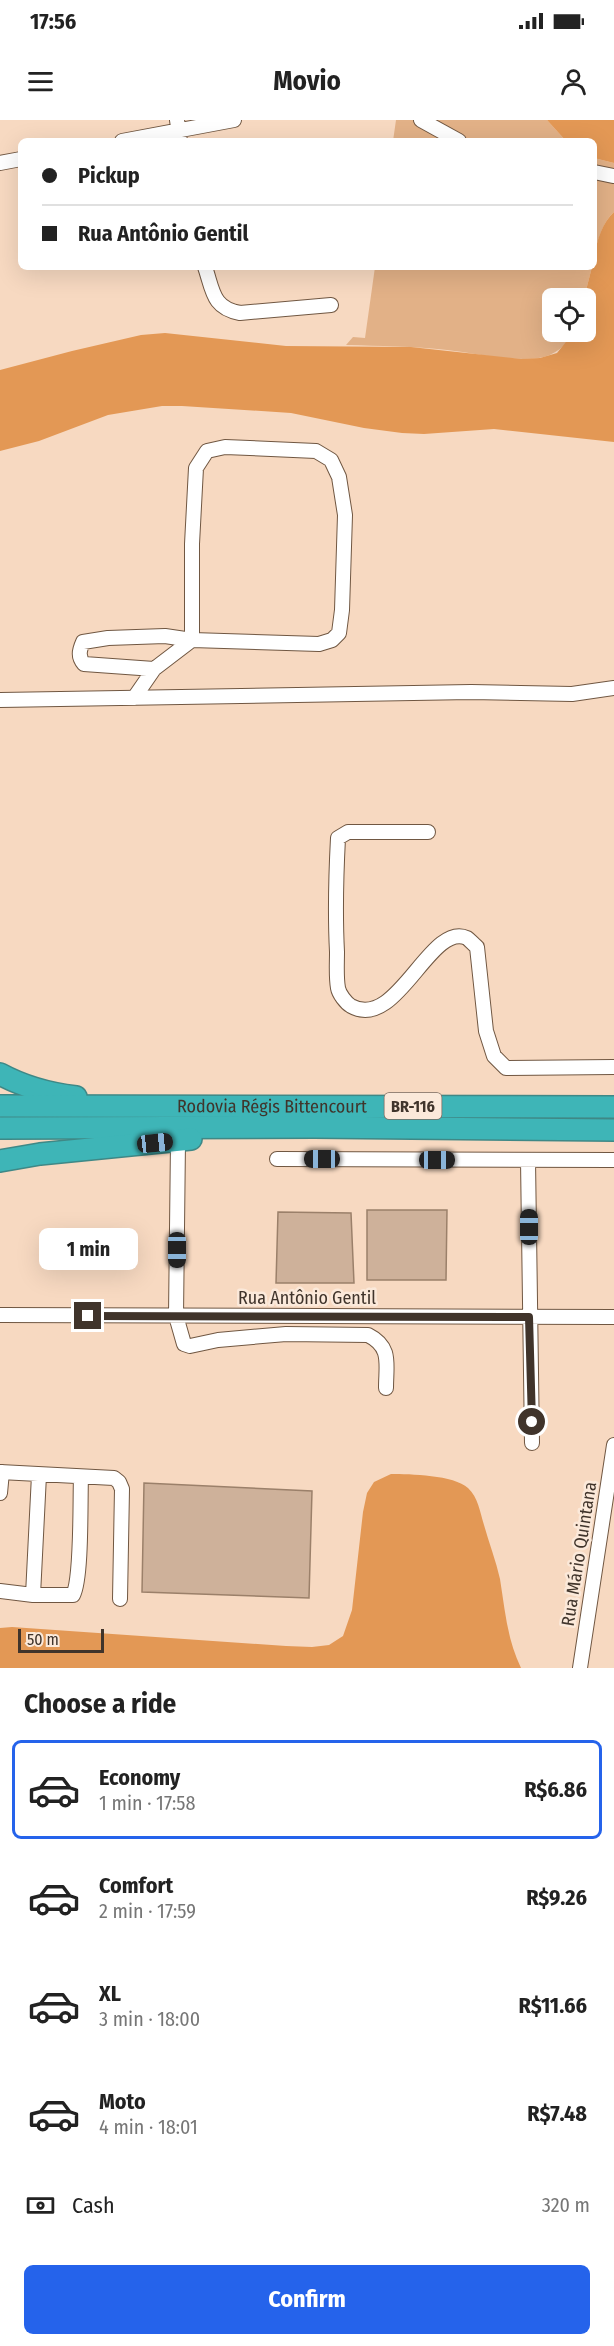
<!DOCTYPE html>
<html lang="en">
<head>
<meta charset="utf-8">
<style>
	body { margin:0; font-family:"Fira Sans Condensed",sans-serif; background:#f2f2f2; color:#222; height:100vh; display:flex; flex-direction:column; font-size:22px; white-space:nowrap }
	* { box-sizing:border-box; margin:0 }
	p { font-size:20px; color:#767676 }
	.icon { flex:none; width:33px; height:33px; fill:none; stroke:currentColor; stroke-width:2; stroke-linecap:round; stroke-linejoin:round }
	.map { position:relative; height:1548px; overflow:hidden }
	.drawer { display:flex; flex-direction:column; background:#fff; flex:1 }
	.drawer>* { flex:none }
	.guide { position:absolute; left:18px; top:18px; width:579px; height:132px; border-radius:9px; box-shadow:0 6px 24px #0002; display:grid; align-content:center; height:132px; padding:0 24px; background:#fff }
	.controls { position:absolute; left:542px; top:168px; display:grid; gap:12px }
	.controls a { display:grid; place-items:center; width:54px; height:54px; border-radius:9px; background:#fff; box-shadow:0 6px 24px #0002; font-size:30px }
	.scale { position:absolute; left:18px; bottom:15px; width:86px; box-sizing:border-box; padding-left:6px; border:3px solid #40342b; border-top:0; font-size:16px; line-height:21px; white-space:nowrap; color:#40342b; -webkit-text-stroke:4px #fbe9da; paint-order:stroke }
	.end { position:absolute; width:27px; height:27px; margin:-14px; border:8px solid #40342b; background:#fff; box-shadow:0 0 0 3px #fff }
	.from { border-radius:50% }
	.bubble { position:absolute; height:42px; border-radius:9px; background:#fff; box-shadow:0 6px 24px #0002; font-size:20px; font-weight:700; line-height:42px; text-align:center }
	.car { position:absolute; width:18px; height:36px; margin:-18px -9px; border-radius:8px; box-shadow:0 0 4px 2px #0007; background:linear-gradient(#222 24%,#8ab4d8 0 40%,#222 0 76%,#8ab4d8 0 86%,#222 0) }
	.guide b { display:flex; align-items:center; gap:21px; height:57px; font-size:22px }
	.guide b+b { border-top:2px solid #e0e0e0 }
	.guide i { width:15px; height:15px; background:#222 }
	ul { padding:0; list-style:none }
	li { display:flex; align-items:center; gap:18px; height:99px; margin:0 12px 9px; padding:0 12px; border:3px solid transparent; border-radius:9px }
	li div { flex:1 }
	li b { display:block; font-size:22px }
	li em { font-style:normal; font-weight:700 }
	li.current { border-color:#2563eb }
	li>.icon { width:54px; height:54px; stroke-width:1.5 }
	h2 { padding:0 24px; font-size:27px; line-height:72px }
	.pay { display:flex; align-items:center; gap:15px; height:66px; padding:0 24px; font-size:22px }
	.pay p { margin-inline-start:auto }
	.primary-button { display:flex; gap:12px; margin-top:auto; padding:12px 24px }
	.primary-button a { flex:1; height:69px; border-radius:9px; background:#2563eb; color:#fff; font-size:24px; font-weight:700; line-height:69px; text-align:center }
	.status { display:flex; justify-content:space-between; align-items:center; height:42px; padding:0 30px; background:#fff; direction:ltr }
	.status svg { height:16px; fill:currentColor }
	header { display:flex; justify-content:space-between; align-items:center; height:78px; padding:0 24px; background:#fff; font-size:27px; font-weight:700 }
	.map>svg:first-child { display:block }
</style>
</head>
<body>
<div class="status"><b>17:56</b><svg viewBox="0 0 49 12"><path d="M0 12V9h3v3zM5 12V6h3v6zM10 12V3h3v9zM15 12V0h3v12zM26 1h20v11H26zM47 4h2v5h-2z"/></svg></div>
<header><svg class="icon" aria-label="menu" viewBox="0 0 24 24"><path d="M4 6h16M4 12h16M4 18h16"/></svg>Movio<svg class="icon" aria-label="person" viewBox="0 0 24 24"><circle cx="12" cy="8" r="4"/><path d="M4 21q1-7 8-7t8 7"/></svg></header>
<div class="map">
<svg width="614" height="1548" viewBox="0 0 614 1548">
	<rect width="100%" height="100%" fill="#f7d9c1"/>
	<path fill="#e2b187" d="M396 0H547L566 21H393Z
		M594 38 614 43V92C602 103 597 122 594 137Z
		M375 147H592L584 178H552V212H574C567 225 554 236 539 238 509 242 477 233 447 230 414 226 380 226 346 225L353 217 365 218Z"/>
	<path fill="#e39855" d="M547 0H614V43L594 38V21H566Z
		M614 92V322L494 309 424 314 402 313 364 308 291 293 182 286H162L108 295 39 321 0 331V250L72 231 141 215 165 213 286 226 411 227 521 239 540 238 557 233 574 212H585L584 178 592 147H594C594 129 600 105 614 92Z
		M391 1354C410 1354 454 1355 468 1368 478 1377 480 1392 484 1405 489 1423 496 1441 500 1459 505 1490 507 1519 521 1548H0V1508L12 1507 286 1526 312 1527 329 1525 343 1516 352 1490 363 1392 367 1373 374 1362Z"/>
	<path fill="#ceb19a" stroke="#9b806a" stroke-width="1.5" d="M367 1090H447L446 1160H367Z
		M278 1092 351 1093 354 1163H276Z
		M144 1363 312 1371 309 1478 142 1472Z"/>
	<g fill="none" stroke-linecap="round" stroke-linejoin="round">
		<defs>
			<path id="minor" d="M177 0 180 21
				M421 0 459 21
				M122 21 234 0
				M0 43 21 39
				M594 52 613 56
				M205 147C213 170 212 188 240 193L331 185
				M154 549 84 544C78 537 79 531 83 522L108 518 165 516 192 520 319 524 332 520 339 513 342 490 345 395 339 357 331 340 316 331 225 327 207 331 196 348 192 424V520
				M134 578 154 549 192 520
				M0 580 471 572 572 574 614 568
				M428 712H348L338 718C336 756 335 794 337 832 337 844 336 857 338 868 339 874 346 883 351 886 397 912 430 801 467 818 470 820 474 825 477 827L486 911 494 936 506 948 614 947
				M178 1021 176 1196 184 1224 190 1226 218 1220 286 1214 368 1215C392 1227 386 1244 386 1268
				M277 1039 614 1040
				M528 1040 532 1323
				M0 1195 614 1197
				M0 1352 114 1358 119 1362 122 1369 120 1479
				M0 1373 2 1352
				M0 1471 33 1475H73C82 1459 80 1380 81 1357
				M33 1475 39 1355
				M580 1548 614 1325"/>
			<g id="highway">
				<path d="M0 954C22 966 51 974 76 977"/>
				<path id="s1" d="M0 986 614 987"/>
				<path d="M0 1008 314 1007 614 1010"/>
				<path d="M0 1041 40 1034 191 1019"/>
			</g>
		</defs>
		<use href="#minor" stroke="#705742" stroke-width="16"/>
		<use href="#highway" stroke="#3f8886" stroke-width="24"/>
		<use href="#minor" stroke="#fff" stroke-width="14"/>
		<use href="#highway" stroke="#3eb5b7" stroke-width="21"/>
	</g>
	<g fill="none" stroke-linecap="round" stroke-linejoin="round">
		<path stroke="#40342b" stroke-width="8" d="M88 1196 529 1197 532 1302"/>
	</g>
	<g text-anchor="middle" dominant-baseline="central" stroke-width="5" stroke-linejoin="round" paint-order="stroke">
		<rect fill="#fbe9da" stroke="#786a60" stroke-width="1.5" x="384.5" y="973" width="57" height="26" rx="4.5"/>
		<g font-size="16" font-weight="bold" fill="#40342b">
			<text x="413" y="986">BR-116</text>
		</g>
		<g font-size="18" fill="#40342b" stroke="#fbe9da">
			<text stroke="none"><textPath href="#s1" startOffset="272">Rodovia Régis Bittencourt</textPath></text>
			<text x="307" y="1178">Rua Antônio Gentil</text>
			<text transform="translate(579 1434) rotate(-81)">Rua Mário Quintana</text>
		</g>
	</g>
</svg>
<div class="controls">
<a><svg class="icon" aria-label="locate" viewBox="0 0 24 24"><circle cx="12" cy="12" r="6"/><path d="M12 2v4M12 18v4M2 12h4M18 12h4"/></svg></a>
</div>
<div class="scale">50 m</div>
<i class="end from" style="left:532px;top:1302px"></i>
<i class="end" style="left:88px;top:1196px"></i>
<div class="bubble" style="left:39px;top:1108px;width:99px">1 min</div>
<i class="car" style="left:155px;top:1023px;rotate:84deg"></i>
<i class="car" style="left:322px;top:1039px;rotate:270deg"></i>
<i class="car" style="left:437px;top:1040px;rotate:90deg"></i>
<i class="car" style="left:529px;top:1107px;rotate:0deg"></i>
<i class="car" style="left:177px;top:1130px;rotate:180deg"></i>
<div class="guide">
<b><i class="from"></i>Pickup</b>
<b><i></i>Rua Antônio Gentil</b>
</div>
</div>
<section class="drawer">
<h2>Choose a ride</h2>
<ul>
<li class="current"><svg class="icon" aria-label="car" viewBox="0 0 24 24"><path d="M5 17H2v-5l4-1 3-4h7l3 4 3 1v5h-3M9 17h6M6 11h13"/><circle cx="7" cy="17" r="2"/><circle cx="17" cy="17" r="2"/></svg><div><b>Economy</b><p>1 min · 17:58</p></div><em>R$6.86</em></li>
<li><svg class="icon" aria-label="car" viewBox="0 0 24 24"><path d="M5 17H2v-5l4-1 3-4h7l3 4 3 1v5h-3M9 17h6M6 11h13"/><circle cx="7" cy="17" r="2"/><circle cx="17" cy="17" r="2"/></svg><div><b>Comfort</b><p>2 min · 17:59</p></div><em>R$9.26</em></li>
<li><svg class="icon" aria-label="car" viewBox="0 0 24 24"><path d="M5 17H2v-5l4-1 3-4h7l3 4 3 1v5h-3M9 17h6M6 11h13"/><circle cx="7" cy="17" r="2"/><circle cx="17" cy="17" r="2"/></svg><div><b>XL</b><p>3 min · 18:00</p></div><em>R$11.66</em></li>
<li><svg class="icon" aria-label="car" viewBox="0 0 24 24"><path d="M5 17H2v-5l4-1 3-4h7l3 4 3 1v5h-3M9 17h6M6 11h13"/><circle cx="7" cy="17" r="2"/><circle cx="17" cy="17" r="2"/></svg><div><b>Moto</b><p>4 min · 18:01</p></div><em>R$7.48</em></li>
</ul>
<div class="pay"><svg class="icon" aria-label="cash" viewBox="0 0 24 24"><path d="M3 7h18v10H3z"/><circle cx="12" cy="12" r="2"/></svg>Cash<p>320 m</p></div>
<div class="primary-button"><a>Confirm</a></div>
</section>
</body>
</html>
